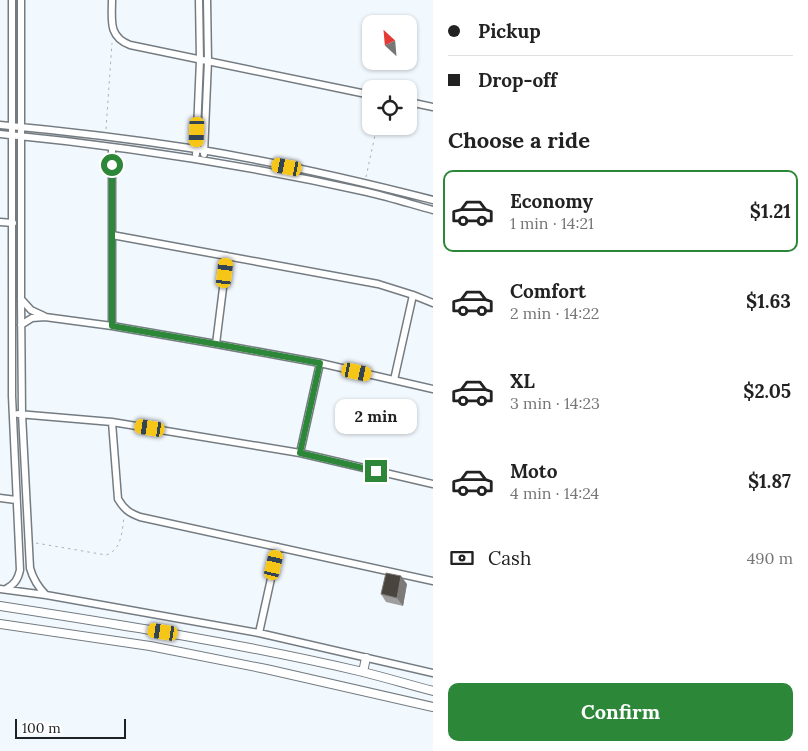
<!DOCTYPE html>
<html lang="en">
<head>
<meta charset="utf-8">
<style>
	body { margin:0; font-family:Lora,serif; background:#f2f2f2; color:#222; height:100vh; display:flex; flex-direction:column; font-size:19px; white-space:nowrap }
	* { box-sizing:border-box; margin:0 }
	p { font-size:16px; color:#767676 }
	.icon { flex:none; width:28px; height:28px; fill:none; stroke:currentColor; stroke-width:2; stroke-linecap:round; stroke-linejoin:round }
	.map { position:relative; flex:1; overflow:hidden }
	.details { display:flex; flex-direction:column; background:#fff; width:375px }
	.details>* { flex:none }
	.banner { display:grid; align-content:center; height:110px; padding:0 15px; background:#fff }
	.needle { width:32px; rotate:334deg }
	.tools { position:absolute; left:362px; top:15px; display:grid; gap:10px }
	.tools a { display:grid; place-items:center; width:55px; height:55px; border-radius:10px; background:#fff; box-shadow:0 1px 4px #0004; font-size:25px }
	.scale { position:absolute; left:15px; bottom:12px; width:111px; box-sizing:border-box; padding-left:5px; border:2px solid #1e2224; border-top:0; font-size:14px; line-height:18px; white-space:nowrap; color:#1e2224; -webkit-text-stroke:4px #fff; paint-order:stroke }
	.end { position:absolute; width:22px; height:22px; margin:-11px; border:6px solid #2c8738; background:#fff; box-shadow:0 0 0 2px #fff }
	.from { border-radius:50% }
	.bubble { position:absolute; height:35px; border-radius:10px; background:#fff; box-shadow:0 1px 4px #0004; font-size:16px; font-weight:700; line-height:35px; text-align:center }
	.car { position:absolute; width:15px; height:30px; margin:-15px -8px; border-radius:6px; box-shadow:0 0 4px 1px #0007; background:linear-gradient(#f5c518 24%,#345 0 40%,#f5c518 0 76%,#345 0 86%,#f5c518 0) }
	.banner b { display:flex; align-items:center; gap:18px; height:48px; font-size:19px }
	.banner b+b { border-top:1px solid #e0e0e0 }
	.banner i { width:12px; height:12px; background:#222 }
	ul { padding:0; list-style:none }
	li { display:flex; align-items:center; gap:15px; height:82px; margin:0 10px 8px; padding:0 5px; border:2px solid transparent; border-radius:10px }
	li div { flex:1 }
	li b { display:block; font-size:19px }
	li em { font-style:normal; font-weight:700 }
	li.active { border-color:#2c8738 }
	li>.icon { width:45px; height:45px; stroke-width:1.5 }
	h2 { padding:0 15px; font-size:22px; line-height:60px }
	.pay { display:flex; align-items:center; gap:12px; height:55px; padding:0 15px; font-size:19px }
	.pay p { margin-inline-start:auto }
	.primary-button { display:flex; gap:10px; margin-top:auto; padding:10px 15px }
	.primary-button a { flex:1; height:58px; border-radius:10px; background:#2c8738; color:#fff; font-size:20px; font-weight:700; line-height:58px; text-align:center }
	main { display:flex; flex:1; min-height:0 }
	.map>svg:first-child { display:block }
</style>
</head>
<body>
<main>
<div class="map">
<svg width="433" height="751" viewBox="0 0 433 751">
	<rect width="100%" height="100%" fill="#f2f9fe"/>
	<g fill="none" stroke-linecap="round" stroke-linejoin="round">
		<defs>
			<path id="minor" d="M21 0V299L22 414 30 568C33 579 38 587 46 595
				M112 0C112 20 108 37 130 45L371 95
				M409 102 433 107
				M0 125C65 131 131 139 196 149 276 162 355 180 433 200
				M0 134C123 146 246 165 367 192 389 197 411 204 433 210
				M112 147V326
				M196 154 200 60 199 0
				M204 154 208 61 207 0
				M0 222 13 223
				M112 235 378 284 413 295 433 303
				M21 299 31 310 44 316
				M21 325 32 318 45 317 112 326 216 344 320 363 433 389
				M216 344 227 256
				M394 380 413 295
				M18 414 112 422 300 453 433 484
				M112 422 118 499C124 509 129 513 140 517L433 581
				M300 453 320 363
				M0 498 16 500
				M0 589 46 595 259 633 433 673
				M6 589C15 584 18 579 20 570L12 396V0
				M259 633 278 547"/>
			<path id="tertiary" d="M0 606C122 625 244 644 363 672 387 678 410 685 433 691
				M0 624 150 646 266 669 433 707
				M363 672 366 658"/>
		</defs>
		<use href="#minor" stroke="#747c82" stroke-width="9"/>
		<use href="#tertiary" stroke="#747c82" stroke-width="10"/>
		<path stroke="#acb2b6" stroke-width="1" stroke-dasharray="2.5 4" stroke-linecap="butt" d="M106 129 112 43
			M366 177 377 126
			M36 543 106 555C122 550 122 531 124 517"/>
		<use href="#minor" stroke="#fff" stroke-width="6"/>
		<use href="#tertiary" stroke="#fff" stroke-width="8"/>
	</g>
	<path fill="#9e9e9e" d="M407 584 403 606 386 602 381 594Z"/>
	<path fill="#7c7a78" d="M401 576 407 584 403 606 397 598Z"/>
	<path fill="#4a443e" stroke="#7c7a78" d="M386 573 401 576 397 598 381 594Z"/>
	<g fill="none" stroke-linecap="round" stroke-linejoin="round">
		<path stroke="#2c8738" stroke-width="6" d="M112 165V326L216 344 320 363 300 453 376 471"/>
	</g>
</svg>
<div class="tools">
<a><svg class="needle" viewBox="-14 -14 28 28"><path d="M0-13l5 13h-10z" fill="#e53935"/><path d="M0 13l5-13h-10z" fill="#767676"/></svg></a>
<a><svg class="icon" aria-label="locate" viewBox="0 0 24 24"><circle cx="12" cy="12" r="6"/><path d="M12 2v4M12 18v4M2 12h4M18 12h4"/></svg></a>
</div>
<div class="scale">100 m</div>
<i class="end from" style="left:112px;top:165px"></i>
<i class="end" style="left:376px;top:471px"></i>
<div class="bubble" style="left:335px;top:399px;width:82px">2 min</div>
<i class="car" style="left:197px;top:132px;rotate:182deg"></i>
<i class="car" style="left:287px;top:167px;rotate:281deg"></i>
<i class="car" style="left:225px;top:273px;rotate:7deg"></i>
<i class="car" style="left:357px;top:372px;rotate:102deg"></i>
<i class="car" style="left:150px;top:428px;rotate:279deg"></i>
<i class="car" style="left:274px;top:565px;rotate:13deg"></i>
<i class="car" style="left:163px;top:632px;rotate:279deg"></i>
</div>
<section class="details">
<div class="banner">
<b><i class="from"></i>Pickup</b>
<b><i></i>Drop-off</b>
</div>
<h2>Choose a ride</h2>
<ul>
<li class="active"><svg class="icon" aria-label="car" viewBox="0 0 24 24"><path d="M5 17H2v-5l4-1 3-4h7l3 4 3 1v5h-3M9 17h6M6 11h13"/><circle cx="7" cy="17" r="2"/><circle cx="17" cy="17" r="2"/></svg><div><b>Economy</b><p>1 min · 14:21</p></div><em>$1.21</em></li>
<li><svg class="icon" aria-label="car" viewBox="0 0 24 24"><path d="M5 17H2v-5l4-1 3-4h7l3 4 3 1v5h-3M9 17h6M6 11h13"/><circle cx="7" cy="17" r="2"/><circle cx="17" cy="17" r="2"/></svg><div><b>Comfort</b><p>2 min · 14:22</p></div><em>$1.63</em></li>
<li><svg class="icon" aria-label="car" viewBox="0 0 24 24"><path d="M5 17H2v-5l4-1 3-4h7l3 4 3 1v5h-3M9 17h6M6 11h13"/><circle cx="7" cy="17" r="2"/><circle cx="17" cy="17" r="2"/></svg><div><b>XL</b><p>3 min · 14:23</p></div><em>$2.05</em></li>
<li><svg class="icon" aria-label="car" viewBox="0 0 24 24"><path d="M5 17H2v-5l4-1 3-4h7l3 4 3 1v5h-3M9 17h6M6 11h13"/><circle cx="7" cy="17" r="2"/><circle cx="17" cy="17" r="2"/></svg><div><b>Moto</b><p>4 min · 14:24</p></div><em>$1.87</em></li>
</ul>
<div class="pay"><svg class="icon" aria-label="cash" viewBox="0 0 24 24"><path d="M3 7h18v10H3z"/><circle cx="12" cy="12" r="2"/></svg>Cash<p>490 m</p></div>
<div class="primary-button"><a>Confirm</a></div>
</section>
</main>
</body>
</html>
